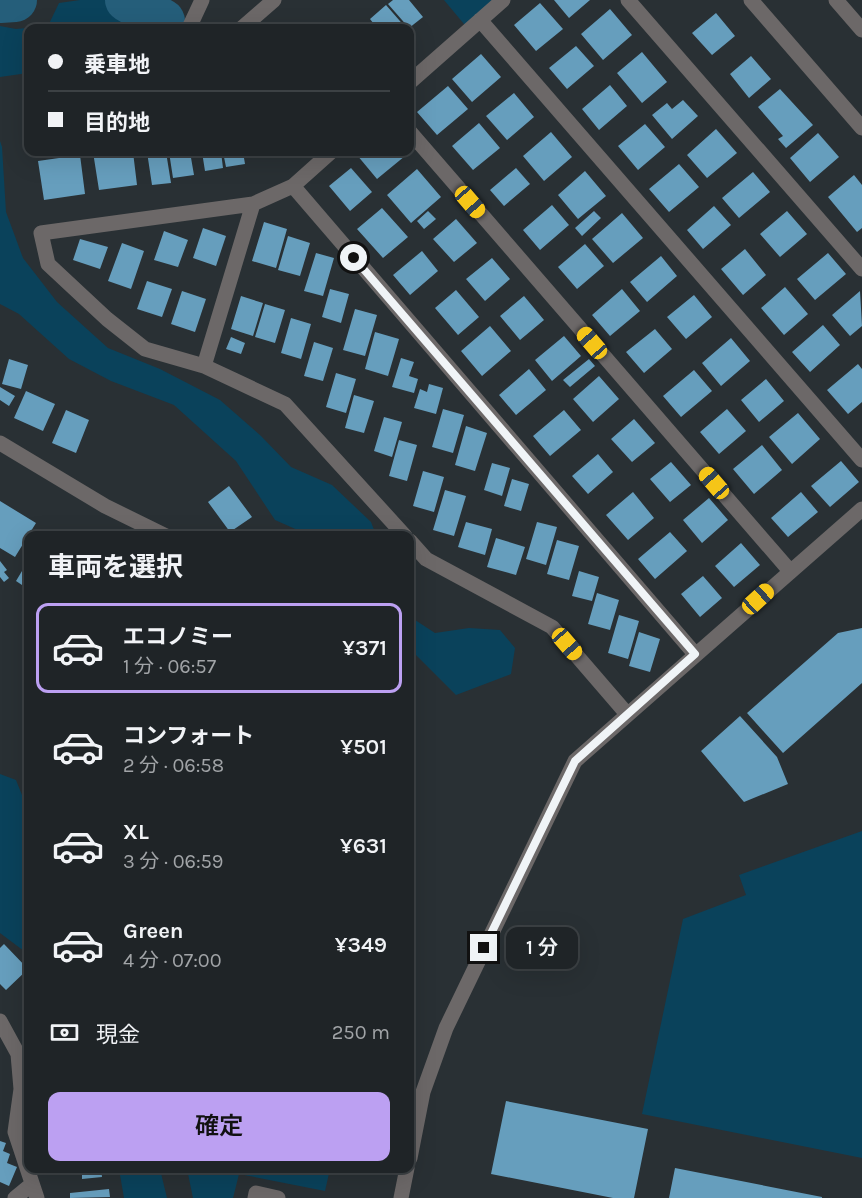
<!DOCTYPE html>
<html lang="ja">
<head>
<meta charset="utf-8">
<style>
	body { margin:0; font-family:Karla,"Noto Sans JP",sans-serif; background:#272c2f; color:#f1f3f6; height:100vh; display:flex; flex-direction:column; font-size:22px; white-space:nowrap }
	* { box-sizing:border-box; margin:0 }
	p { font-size:20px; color:#a1a4a7 }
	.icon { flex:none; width:33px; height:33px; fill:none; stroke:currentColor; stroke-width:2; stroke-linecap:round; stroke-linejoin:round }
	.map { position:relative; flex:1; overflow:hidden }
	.drawer { position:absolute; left:24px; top:531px; width:390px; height:642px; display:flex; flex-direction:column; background:#1f2427; border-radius:12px; box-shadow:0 6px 24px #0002,0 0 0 2px #3c4144 }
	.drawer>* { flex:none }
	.top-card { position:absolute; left:24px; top:24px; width:390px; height:132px; border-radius:12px; box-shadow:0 6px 24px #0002,0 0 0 2px #3c4144; display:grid; align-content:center; height:132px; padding:0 24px; background:#1f2427 }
	.end { position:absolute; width:27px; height:27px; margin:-14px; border:8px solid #f0f4f7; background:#111; box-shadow:0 0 0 3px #111 }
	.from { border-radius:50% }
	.bubble { position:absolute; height:42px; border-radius:12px; background:#1f2427; box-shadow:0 6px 24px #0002,0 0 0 2px #3c4144; font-size:20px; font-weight:600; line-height:42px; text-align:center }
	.car { position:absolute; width:18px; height:36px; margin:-18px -9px; border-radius:8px; box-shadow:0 0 4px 2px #0007; background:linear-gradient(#f5c518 24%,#345 0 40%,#f5c518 0 76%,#345 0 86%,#f5c518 0) }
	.top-card b { display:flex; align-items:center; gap:21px; height:57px; font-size:22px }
	.top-card b+b { border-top:2px solid #3c4144 }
	.top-card i { width:15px; height:15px; background:#f1f3f6 }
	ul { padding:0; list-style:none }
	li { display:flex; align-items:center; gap:18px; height:90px; margin:0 12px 9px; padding:0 12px; border:3px solid transparent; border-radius:12px }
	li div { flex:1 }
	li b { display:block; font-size:22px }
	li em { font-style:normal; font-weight:600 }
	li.active { border-color:#bca0f2 }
	li>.icon { width:54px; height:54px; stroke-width:1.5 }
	h2 { padding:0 24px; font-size:27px; line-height:72px }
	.pay { display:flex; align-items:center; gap:15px; height:66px; padding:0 24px; font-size:22px }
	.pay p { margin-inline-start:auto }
	.primary-button { display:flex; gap:12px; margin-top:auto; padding:12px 24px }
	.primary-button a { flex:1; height:69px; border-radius:12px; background:#bca0f2; color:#111; font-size:24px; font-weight:600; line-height:69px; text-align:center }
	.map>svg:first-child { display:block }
</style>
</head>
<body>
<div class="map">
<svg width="862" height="1198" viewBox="0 0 862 1198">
	<rect width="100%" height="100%" fill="#293034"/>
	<path fill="#0a425b" d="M80 0H115L157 20 162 28H28V73L0 77V26L16 29 48 26 59 3Z
		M444 0H503L469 30Z
		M0 141 2 147 6 212 23 258 57 302 108 348 160 369 220 400 261 436 291 467 332 485 371 522 376 535H309L275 520 236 461 174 405 111 381 69 359 19 314 0 304Z
		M410 612 412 618 435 633 469 628 500 630 515 648 511 674 456 695 410 649Z
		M0 774 16 780 28 810V954L0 933Z
		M862 831V1158L642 1114 683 919 746 895 739 875Z
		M119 1169H160L167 1198H124Z
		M187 1169V1168L330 1169 325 1191 239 1174 233 1198H193Z"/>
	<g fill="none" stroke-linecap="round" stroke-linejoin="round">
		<path stroke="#255e7a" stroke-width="44" d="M127 0 163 21
			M0 1 15 0"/>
	</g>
	<path fill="#669ebd" d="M393 0H409L423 17 409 28 388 4Z
		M554 0H590L569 18Z
		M540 3 563 29 536 51 514 25Z
		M386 5 406 28H377L370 19Z
		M610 9 632 35 603 60 581 34Z
		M716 13 735 36 712 55 692 33Z
		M576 46 594 66 567 89 549 68Z
		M642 52 667 82 642 103 617 73Z
		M481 54 501 77 472 102 452 79Z
		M751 56 771 79 749 98 730 74Z
		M610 85 627 106 599 130 582 109Z
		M448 86 468 109 437 135 417 112Z
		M780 89 813 125 786 148 778 139 783 136 758 107Z
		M514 93 534 117 507 140 486 116Z
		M683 100 698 116 672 139 652 115 667 103 672 109Z
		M479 123 500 148 473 170 452 146Z
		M645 124 665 147 638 170 618 146Z
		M716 129 737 153 707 178 687 155Z
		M551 132 572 157 544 181 523 156Z
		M818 133 839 157 810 182 790 158Z
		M93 152H133L137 185 99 190Z
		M147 152H166L171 183 152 185Z
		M169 152H190L194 175 173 178Z
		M202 152H221L223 168 205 171Z
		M223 152H243L245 164 226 167Z
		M362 152H401L405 156 377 179 357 155Z
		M80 155 85 194 44 200 38 161Z
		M679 164 699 187 669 212 649 189Z
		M351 168 372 192 350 211 329 186Z
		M516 168 530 184 504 206 490 190Z
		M417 169 441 197 411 223 387 195Z
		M585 171 606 196 578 219 558 195Z
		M753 172 770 192 739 218 722 198Z
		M854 175 862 185V228L857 232 828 197Z
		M552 205 569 225 540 250 523 230Z
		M714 206 731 225 703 249 687 230Z
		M382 208 408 237 383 258 357 229Z
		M428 211 436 219 424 229 417 221Z
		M594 211 601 218 582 236 575 228Z
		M787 211 807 234 780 257 760 234Z
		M622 213 643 238 613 263 592 239Z
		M456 219 477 243 454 262 433 239Z
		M264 222 287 229 276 268 252 261Z
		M203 228 226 236 216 266 193 258Z
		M164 231 188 240 178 267 154 260Z
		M288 236 310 243 300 276 278 270Z
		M80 239 108 247 100 269 73 260Z
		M122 243 144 251 131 289 108 281Z
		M585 244 604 266 577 289 558 267Z
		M745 249 766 275 743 295 721 269Z
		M422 251 438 271 410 295 393 275Z
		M316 253 334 258 323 296 304 291Z
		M828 253 846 274 815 300 797 279Z
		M661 256 677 276 647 302 630 282Z
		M492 258 510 279 485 301 466 279Z
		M147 281 172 289 162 317 137 309Z
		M785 287 808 314 784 335 761 308Z
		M330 289 349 294 341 323 322 317Z
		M622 289 640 311 610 336 592 315Z
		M456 290 479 317 458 335 435 308Z
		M182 291 206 299 195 332 171 324Z
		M860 291 862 326 850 336 832 315Z
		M694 295 712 317 686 339 667 317Z
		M241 296 263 303 253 336 231 329Z
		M524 296 544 320 520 340 500 316Z
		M265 304 285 310 275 343 255 337Z
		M355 309 377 315 365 356 343 350Z
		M291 318 311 324 301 359 281 353Z
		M823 325 840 345 810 372 792 352Z
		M490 326 511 351 482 376 461 351Z
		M655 329 672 349 644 373 626 352Z
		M375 332 399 339 388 376 365 369Z
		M564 336 581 356 552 381 535 360Z
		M231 337 245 343 241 354 226 349Z
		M731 338 750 361 721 386 702 363Z
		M314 342 333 348 323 381 304 376Z
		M401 358 414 362 409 376 418 379 414 393 392 387Z
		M9 359 28 365 21 389 2 384Z
		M589 359 595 366 570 387 563 380Z
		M858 364 862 369V402L848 414 827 390Z
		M529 369 546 390 516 415 499 395Z
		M694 370 712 391 681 417 663 396Z
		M336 373 356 379 346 413 326 407Z
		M599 376 619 399 593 422 573 399Z
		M766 379 784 401 759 422 741 400Z
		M429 384 443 388 436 414 414 408 420 389 427 392Z
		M0 387 15 396 9 406 0 400Z
		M26 391 55 404 43 431 14 418Z
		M354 395 374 401 364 433 345 428Z
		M443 409 464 415 453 453 432 447Z
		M727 409 746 431 719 454 700 432Z
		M66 410 89 420 76 453 52 443Z
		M564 410 581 430 550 456 533 436Z
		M798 413 820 439 792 464 769 437Z
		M384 417 402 422 392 457 374 451Z
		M634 419 655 443 632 462 611 439Z
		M466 426 487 433 475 471 455 465Z
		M399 440 417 445 407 481 389 476Z
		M762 445 782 470 754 494 733 469Z
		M598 454 613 472 588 494 572 476Z
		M841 461 859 482 830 507 811 486Z
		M671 462 691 485 670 502 650 479Z
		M492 463 510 468 502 496 484 490Z
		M423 471 444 477 434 512 413 506Z
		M512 479 529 484 521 511 504 506Z
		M229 486 252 517 230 532 208 502Z
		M445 490 466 496 454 536 433 530Z
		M633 492 654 518 628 540 606 515Z
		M801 492 818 512 788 537 771 518Z
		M709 498 728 520 702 543 683 520Z
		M0 501 36 523 15 557 0 548Z
		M466 522 492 529 485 555 458 547Z
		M537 522 557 527 546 565 526 559Z
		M670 532 687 551 655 579 638 559Z
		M496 538 525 547 516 575 487 567Z
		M557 540 579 546 569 580 547 574Z
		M741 543 760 565 734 587 715 566Z
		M0 561 7 570 4 572 9 578 4 582 0 577Z
		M28 561V589L16 581Z
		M579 571 599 577 592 601 572 596Z
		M703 576 722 598 700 617 681 594Z
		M597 593 619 600 610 630 588 624Z
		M619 615 639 621 628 659 608 653Z
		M862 628V683L783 753 747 713 838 633Z
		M639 632 660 639 650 672 629 666Z
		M740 716 777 757 788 784 744 802 701 751Z
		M4 944 28 969 6 990 0 984V948Z
		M506 1101 648 1129 634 1198H613L491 1174Z
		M0 1141 6 1143 3 1151 10 1154 7 1163 17 1167 9 1186 0 1182Z
		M44 1168H75V1170L45 1173Z
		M82 1168H101L102 1177 82 1179Z
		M675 1168 822 1197V1198H669Z
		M109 1189 110 1197 70 1198V1193Z"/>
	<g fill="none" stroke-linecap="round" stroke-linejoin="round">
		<path stroke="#6c6868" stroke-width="15" d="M628 0 862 269
			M836 0 862 30
			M480 20 862 460
			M189 28 202 0
			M242 28 274 0
			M410 82 503 0
			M410 132 790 571
			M331 152 293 186 253 204 41 233 48 264 107 319 145 349 204 366 285 404 405 536
			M293 186 695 654
			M204 366 253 204
			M0 443 105 506 166 536
			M410 541 426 559 552 627 627 714
			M0 1021 18 1054 21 1089 15 1132 37 1198
			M410 1158 423 1092 446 1028 575 761 862 509
			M15 1198 32 1184
			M255 1198 256 1193 278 1198
			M401 1198 407 1168"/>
		<path stroke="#6c6868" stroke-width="15" d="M751 0 862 128"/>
	</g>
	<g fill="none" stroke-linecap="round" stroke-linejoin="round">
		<path stroke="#f0f4f7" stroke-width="8" d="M354 258 695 654 575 761 484 948"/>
	</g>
</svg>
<i class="end from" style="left:354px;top:258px"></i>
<i class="end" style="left:484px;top:948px"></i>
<div class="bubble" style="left:506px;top:927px;width:72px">1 分</div>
<i class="car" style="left:470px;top:202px;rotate:139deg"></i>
<i class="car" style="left:592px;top:343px;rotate:319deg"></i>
<i class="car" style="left:714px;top:483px;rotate:319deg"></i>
<i class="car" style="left:758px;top:599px;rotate:48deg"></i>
<i class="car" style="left:567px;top:644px;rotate:139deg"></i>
<div class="top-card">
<b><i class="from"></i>乗車地</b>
<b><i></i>目的地</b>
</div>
<section class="drawer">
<h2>車両を選択</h2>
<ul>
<li class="active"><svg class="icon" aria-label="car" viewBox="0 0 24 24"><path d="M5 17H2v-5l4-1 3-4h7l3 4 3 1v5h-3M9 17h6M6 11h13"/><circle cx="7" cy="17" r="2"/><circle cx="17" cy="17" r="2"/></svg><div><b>エコノミー</b><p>1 分 · 06:57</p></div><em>¥371</em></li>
<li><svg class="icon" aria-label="car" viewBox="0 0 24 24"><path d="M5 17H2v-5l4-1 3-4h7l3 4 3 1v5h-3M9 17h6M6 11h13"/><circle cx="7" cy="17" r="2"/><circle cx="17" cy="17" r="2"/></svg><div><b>コンフォート</b><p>2 分 · 06:58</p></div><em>¥501</em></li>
<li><svg class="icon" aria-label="car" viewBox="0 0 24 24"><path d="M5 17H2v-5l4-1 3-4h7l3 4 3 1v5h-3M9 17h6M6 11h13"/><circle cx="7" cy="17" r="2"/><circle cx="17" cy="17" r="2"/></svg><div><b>XL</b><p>3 分 · 06:59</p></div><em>¥631</em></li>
<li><svg class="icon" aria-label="car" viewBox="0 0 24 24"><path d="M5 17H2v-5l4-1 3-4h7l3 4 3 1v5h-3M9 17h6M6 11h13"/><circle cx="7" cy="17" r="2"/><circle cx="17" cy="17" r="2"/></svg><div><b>Green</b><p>4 分 · 07:00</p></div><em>¥349</em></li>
</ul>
<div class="pay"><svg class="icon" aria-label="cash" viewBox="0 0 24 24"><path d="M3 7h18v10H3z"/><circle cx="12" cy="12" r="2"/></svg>現金<p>250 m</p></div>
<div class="primary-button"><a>確定</a></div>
</section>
</div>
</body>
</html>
